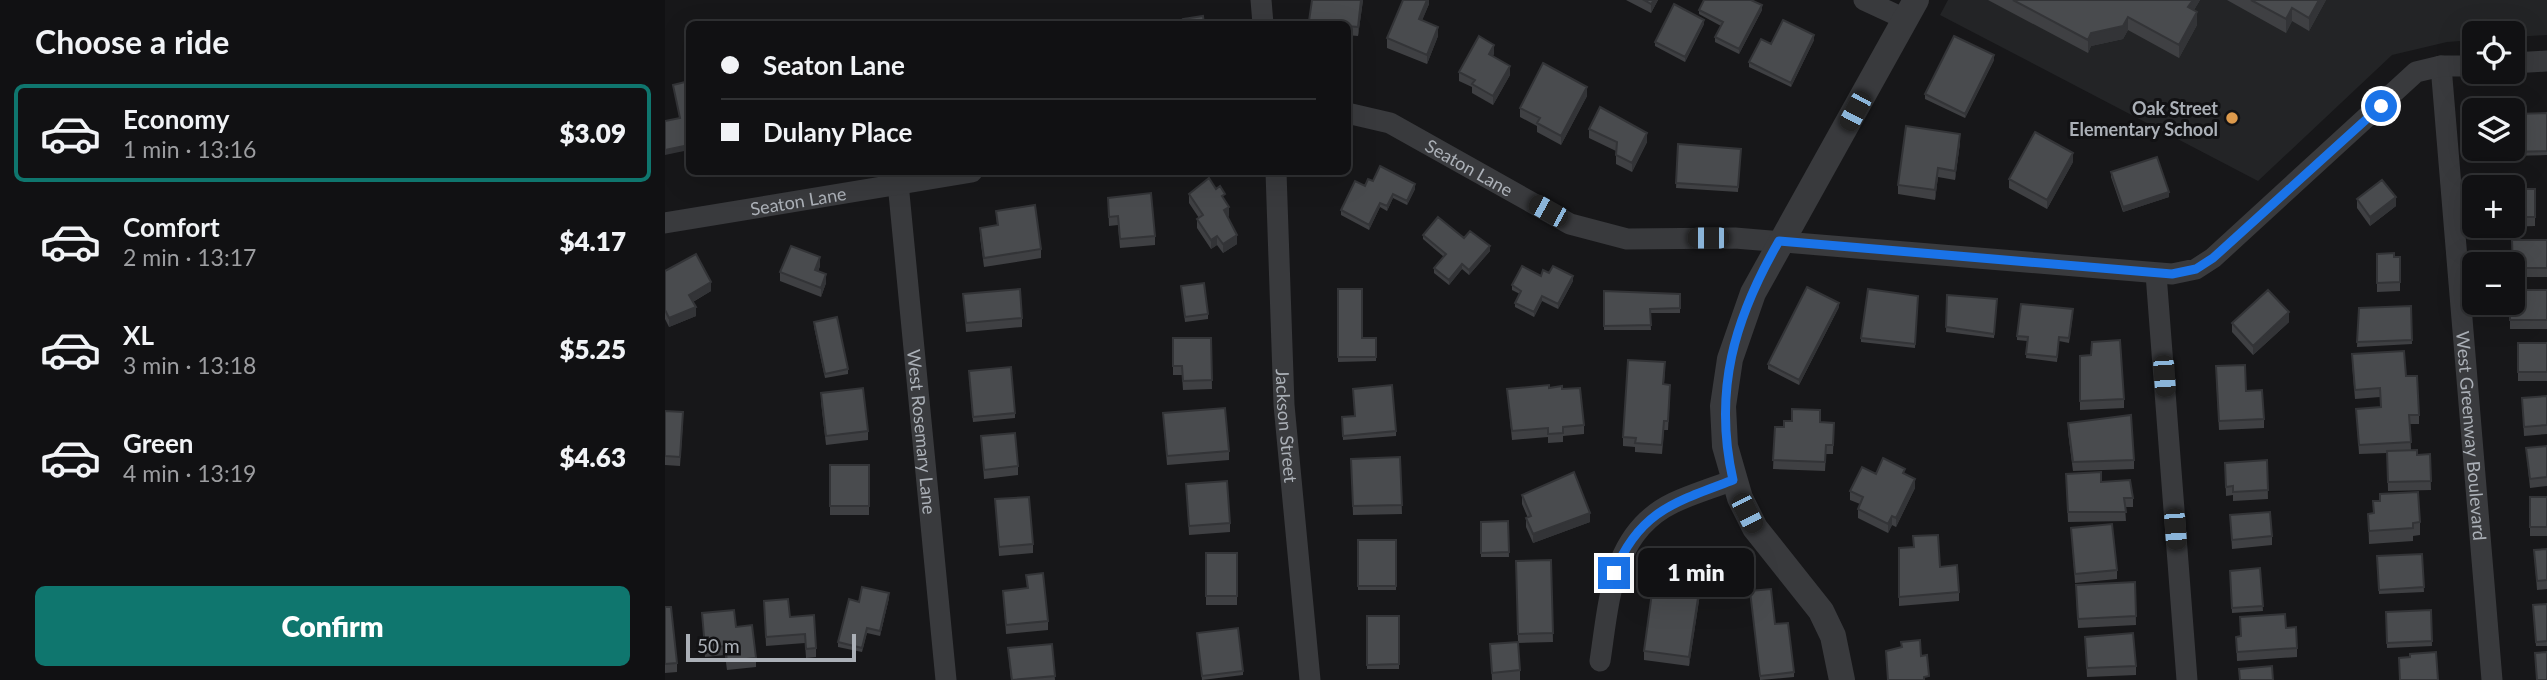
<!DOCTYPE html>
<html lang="en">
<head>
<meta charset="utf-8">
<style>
	body { margin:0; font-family:Lato,sans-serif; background:#1e1f21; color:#f1f3f6; height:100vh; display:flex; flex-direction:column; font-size:26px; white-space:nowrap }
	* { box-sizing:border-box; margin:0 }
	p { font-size:23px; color:#9c9da0 }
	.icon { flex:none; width:38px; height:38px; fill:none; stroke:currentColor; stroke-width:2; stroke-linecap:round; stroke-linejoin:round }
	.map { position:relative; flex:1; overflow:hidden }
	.side { display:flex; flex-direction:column; background:#111113; width:665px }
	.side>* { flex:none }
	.top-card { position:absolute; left:21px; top:21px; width:665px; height:154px; border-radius:10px; box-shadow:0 7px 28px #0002,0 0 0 2px #303133; display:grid; align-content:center; height:154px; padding:0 35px; background:#111113 }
	.fabs { position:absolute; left:1797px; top:21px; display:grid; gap:14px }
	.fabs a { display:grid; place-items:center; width:63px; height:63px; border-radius:10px; background:#111113; box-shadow:0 7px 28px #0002,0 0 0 2px #303133; font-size:35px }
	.scale { position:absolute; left:21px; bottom:18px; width:170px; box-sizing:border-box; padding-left:7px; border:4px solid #abb0b7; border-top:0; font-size:19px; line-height:24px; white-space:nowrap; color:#abb0b7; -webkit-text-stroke:5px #121214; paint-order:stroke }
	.end { position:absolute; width:32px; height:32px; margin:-16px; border:9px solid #1a73e8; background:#fff; box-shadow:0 0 0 4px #fff }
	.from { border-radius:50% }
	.bubble { position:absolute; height:49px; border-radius:10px; background:#111113; box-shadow:0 7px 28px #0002,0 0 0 2px #303133; font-size:23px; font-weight:800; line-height:49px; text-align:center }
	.car { position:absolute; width:21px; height:42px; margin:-21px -10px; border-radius:9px; box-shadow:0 0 5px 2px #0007; background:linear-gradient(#222 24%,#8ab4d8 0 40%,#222 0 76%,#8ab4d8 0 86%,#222 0) }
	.top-card b { display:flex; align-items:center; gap:24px; height:66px; font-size:26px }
	.top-card b+b { border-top:2px solid #303133 }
	.top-card i { width:18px; height:18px; background:#f1f3f6 }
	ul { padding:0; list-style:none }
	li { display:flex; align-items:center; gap:21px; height:98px; margin:0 14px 10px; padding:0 21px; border:4px solid transparent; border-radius:10px }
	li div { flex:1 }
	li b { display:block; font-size:26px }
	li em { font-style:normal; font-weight:800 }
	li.current { border-color:#0f766e }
	li>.icon { width:63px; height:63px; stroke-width:1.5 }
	h2 { padding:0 35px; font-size:32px; line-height:84px }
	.action { display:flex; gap:14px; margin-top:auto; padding:14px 35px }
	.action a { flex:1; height:80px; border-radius:10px; background:#0f766e; color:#fff; font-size:28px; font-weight:800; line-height:80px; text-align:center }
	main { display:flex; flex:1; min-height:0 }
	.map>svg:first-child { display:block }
</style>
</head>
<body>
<main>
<section class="side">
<h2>Choose a ride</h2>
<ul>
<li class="current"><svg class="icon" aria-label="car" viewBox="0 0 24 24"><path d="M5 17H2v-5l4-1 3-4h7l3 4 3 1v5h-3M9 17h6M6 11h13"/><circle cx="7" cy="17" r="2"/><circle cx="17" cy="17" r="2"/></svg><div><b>Economy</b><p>1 min · 13:16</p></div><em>$3.09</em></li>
<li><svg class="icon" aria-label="car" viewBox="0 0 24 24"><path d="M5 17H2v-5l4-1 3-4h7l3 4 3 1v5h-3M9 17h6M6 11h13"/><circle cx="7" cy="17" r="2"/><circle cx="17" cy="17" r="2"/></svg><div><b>Comfort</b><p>2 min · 13:17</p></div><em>$4.17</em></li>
<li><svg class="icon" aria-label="car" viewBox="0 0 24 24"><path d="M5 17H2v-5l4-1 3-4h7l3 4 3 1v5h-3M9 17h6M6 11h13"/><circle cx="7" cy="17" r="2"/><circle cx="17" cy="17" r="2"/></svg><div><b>XL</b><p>3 min · 13:18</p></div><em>$5.25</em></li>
<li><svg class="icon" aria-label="car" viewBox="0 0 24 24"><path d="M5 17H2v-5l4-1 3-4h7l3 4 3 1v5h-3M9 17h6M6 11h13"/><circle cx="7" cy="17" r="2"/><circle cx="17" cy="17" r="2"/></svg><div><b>Green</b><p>4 min · 13:19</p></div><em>$4.63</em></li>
</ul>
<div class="action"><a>Confirm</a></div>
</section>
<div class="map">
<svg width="1882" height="680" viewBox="0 0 1882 680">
	<rect width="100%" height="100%" fill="#171719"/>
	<path fill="#232426" d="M1283 0H1882V35L1848 37V33H1810L1809 40 1782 42 1727 55 1593 181 1275 15Z"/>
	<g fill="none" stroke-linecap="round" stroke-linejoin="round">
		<g stroke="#393a3d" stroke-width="21">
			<path d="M596 0 598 24"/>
			<path d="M1199 0 1240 19"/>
			<path d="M1848 63 1882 61"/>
			<path id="s1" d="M1776 66 1827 680"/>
			<path id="s2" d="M682 113 725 123 905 224 962 239 1070 238 1507 274 1531 269 1548 258 1751 72 1776 66H1810"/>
			<path id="s3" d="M611 172 619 405 645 680"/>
			<path id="s4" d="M233 183 281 680"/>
			<path id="s5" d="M0 223 307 172"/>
			<path d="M1491 274 1522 680"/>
			<path d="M935 661C944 602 946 533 1008 503 1027 494 1048 488 1068 480"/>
		</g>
		<path stroke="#393a3d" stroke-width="26" d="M1177 680 1168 636 1156 611 1090 528 1075 498 1060 446 1058 406 1065 359 1088 293 1251 0"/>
	</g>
	<path fill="#3f4043" d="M698 0 693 36 682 35V24H644V21Z
		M764 0V4L757 20 773 36 762 64 722 48V38Z
		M961 0H993L986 13Z
		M1323 0H1535L1529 10 1532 25 1514 58 1463 30 1458 39 1426 46 1423 53Z
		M1562 0H1661L1644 31 1627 21 1621 33Z
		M1034 10H1097L1074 54 1050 42V37L1056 26 1034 14Z
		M1039 24 1020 62 990 46V42Z
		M1149 40 1126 87 1084 67V62L1106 44Z
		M829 54 828 56 845 75 828 105 807 93V87L794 81V72Z
		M1329 60 1300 118 1260 99V94Z
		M922 96 896 145 872 132V126L855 117V108Z
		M1882 113V155L1844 156V149Z
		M924 129 982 142 967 172 951 164V151L924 138Z
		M1295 143 1290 180 1273 177 1270 200 1233 194V185Z
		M1013 144 1076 149 1073 192 1011 188Z
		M1408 162 1382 209 1344 188V179Z
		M1446 172 1504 197 1458 212 1446 177Z
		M708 181 750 189 742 205 728 198 722 211 715 207 704 230 676 215V210L700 186Z
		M1848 189H1870V226L1842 227 1848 226Z
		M524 194 560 201 564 216 562 217 572 244 558 253 552 245 546 249 532 228V219L534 218 524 203Z
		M443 198 490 236V245L455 248 453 225 444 226Z
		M1692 199 1731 206 1705 226 1692 208Z
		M331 211 376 249V258L319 267 315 237V228L332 225Z
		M758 235 799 238 825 251 804 275 797 269 784 285 769 273V268L779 257 758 239Z
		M1882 240V277H1848V264Z
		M1712 254 1735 257V291L1712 292Z
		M155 266 153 272 161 283 156 297 115 281V272Z
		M0 271 46 291 28 302 31 316 4 327 0 319Z
		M884 273 908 281 893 309 877 301 869 317 850 307V303L855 294 847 290V285Z
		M516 286 543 314V319L520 322Z
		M673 289 697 338H711V361L673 362Z
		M1882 290V329H1845V303Z
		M939 291 1015 294V313H985L986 330H939Z
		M298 294 357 318V327L301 332Z
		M1282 295 1332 299 1329 338 1281 332Z
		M1253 296 1250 348 1196 342V338Z
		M1746 306 1747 344 1692 347 1694 308Z
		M1174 307 1134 385 1103 369V364Z
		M1408 314 1404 343 1394 341 1392 362 1361 358 1362 341 1352 340V336Z
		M149 322 183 369V374L160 378 149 327Z
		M1624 322 1588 355 1567 332V323Z
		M508 338H546L547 389 518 390 517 375H508Z
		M1853 343H1882V381H1853Z
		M1415 356 1459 399V408L1415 410Z
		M1687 363 1741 376 1754 415V424H1745L1746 450 1752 455 1765 454 1766 490 1723 491 1722 453 1694 454 1691 409 1715 407V397L1690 399Z
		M1000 371 999 384 1005 394 1003 430H999L997 454 970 452V447L958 446V437Z
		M1551 375 1581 391 1599 419V428L1554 430Z
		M304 376 350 413V418L308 422Z
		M884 388 897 389 919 425V434L898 436V442L883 443V437L847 440 842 389Z
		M156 393 203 431V440L161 445 156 402Z
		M1882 396V434L1859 436 1857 398Z
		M0 411 18 421 15 466 0 465Z
		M498 413 564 451V460L502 465Z
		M689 416 731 431V436L678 440 677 417Z
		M1155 422 1169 423 1168 454H1161L1160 471 1108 469 1110 427H1119Z
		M1403 423 1469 460V469L1408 471 1403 432Z
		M316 436 353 466V475L319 479Z
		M1882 446V486L1865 488 1861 448Z
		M735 457 737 514 688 515 686 459Z
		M1602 460 1603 499 1568 501V495L1561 496 1560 463Z
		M165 465H204V515H165Z
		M1211 474H1240L1250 488 1231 527 1227 525 1223 533 1193 518V509L1195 504 1185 500V491Z
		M1401 474 1436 482 1468 498V507H1460L1461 521 1403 522Z
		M521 484 565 523V532L524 535Z
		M1715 494 1755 522V535L1748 536V541L1704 544 1703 514 1708 513V501H1715Z
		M857 495 925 522 868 543 861 527V518H863L857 504Z
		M1865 497H1882V536H1865Z
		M330 499 368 544V553L334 556Z
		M1565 515 1607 536V545L1567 549Z
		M843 521 844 557H816V522Z
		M1406 528 1452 570V579L1410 583Z
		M1248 536 1275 567 1294 592V601L1234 606V548L1248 547Z
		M693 540H731V590H693Z
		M1882 549V589L1872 590 1869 550Z
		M541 553H572V605H541Z
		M1757 554 1759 592 1714 594 1712 556Z
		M886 560 888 642 853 643 851 561Z
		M1595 568 1598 611 1567 613 1565 571Z
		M361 575 383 621V630L341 634 338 591 362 588Z
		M1016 582 1035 594 1024 666 979 660V651Z
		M1470 582 1471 625 1413 628 1411 594Z
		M1085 591 1129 672V677L1095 680Z
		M224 598 215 636 202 633 197 652 173 647V642L194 602Z
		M99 601 125 617 151 648V657L141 658 140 643 101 646Z
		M1882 604V646H1871L1868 610Z
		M0 607 12 663V672L0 673Z
		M1766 610 1767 646 1722 648 1721 612Z
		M37 613 91 658V667L62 670 60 655 40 657Z
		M702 616H734V669H702Z
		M1575 617 1632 648V657L1572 661 1571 637 1576 636Z
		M532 633 578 671V675L537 680Z
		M1420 637 1471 666V675L1422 677Z
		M387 644 390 680H346L343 648Z
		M825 644 855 670V680H827Z"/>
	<path fill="#333437" d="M696 0H698L693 36V27Z
		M762 0H764V4L754 28V19Z
		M989 0H993L986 13V4Z
		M1528 0H1535L1523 20V7Z
		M1654 0H1661L1644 31V18Z
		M1097 5V10L1074 54V49Z
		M1627 8V21L1621 33V19Z
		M1532 12V25L1514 58V45Z
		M1463 17V30L1458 39 1426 46 1423 53V40L1426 33Z
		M1039 20V24L1020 62V57Z
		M773 27V36L762 64V55Z
		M1149 35V40L1126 87V83Z
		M829 45V54L824 63V54Z
		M1329 55V60L1300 118V114Z
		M845 66V75L828 105V96Z
		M922 87V96L896 145V136Z
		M982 133V142L967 172V163Z
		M1295 134V143L1290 180V171Z
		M24 145V150L0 155V150Z
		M1408 153V162L1382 209V200Z
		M1273 168V177L1270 200V190Z
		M750 184V189L742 205V201Z
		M1504 192V197L1458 212V207Z
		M728 194V198L722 211V206Z
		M1731 197V206L1705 226V217Z
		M715 203V207L704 230V225Z
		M564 207V216L559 219V210Z
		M572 235V244L558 253V244Z
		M552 236V245L546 249V240Z
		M825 246V251L804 275V270Z
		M155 257V266L150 279V270Z
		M797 264V269L784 285V280Z
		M161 274V283L156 297V288Z
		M908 276V281L893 309V304Z
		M46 282V291L24 304V295Z
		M877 296V301L869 317V312Z
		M1174 303V307L1134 385V380Z
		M31 307V316L4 327V318Z
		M1624 312V322L1588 355V346Z
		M1250 479V488L1231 527V518Z
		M925 513V522L868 543V534Z
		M1227 516V525L1223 533V524Z
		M1035 585V594L1024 666V657Z
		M224 593V598L215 636V631Z"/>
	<path fill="#494b4e" stroke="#333437" stroke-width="2" d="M647 0H696L693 27 682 26V24H672L644 21Z
		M738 0H762L754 19 773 27 762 55 722 38Z
		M979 0H989L986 4Z
		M1039 0H1086L1097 5 1074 49 1050 37 1058 22 1034 10Z
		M1348 0H1528L1523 7 1532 12 1514 45 1463 17 1458 26 1426 33 1423 40Z
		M1586 0H1654L1644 18 1627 8 1621 19Z
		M1009 4 1039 20 1020 57 990 42Z
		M538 16 539 24H508L519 23 518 19Z
		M1118 20 1149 35 1126 83 1084 62 1096 39 1106 44Z
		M814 36 829 45 824 54 845 66 828 96 807 84 810 80 794 72Z
		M1289 36 1329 55 1300 114 1260 94Z
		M878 63 922 87 896 136 872 123 875 118 855 108Z
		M24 81V145L0 150V121L15 118 8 85Z
		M935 107 982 133 967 163 951 155 952 142 924 129Z
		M1882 113V151L1844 152V149H1848V114Z
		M1241 126 1295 134 1290 171 1273 168 1270 190 1233 185Z
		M1370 132 1408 153 1382 200 1344 179Z
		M1013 144 1076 149 1073 187 1011 183Z
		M1492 157 1504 192 1458 207 1446 172Z
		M715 166 750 184 742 201 728 194 722 206 715 203 704 225 676 210 690 181 700 186 703 179 708 181Z
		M544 178 551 189 555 186 560 194 557 196 564 207 559 210 572 235 558 244 552 236 546 240 532 219 538 215 524 194Z
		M1717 180 1731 197 1705 217 1692 199Z
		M1848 189H1870V217H1848Z
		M486 193 490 236 455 239 453 216 444 217 443 198Z
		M370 205 376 249 319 258 315 228 333 225 331 211Z
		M773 217 799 238 805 231 825 246 804 270 797 264 784 280 769 268 781 254 758 235Z
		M1847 240H1882V268H1848Z
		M126 246 155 257 150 270 161 274 156 288 115 272Z
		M1729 253V257H1735V282L1712 283V254Z
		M31 254 46 282 24 295 31 307 4 318 0 310V271Z
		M857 266 876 276 878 270 884 273 888 266 908 276 893 304 877 296 869 312 850 303 856 291 847 285Z
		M539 283 543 314 520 317 516 286Z
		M1142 287 1174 303 1134 380 1103 364Z
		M355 289 357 318 301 323 298 294Z
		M673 289H697V338H711V357H673Z
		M1203 289 1253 296 1250 344 1196 338Z
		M1603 290 1624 312 1588 346 1567 323Z
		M1848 290H1882V320H1845V303H1848Z
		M939 291 1015 294V308L985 309 986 325 939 326Z
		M1282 295 1332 299 1329 334 1281 327Z
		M1356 304 1408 309 1404 338 1394 337 1392 357 1361 354 1363 337 1352 336Z
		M1746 306 1747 340 1692 342 1694 308Z
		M172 317 183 369 160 374 149 322Z
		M508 338H546L547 380 518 381 517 366H508Z
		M1455 340 1459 399 1415 401V356L1426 355 1427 342Z
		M1853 343H1882V372H1853Z
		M1739 351 1741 376H1752L1754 415H1744L1746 442 1694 445 1691 409 1716 407 1715 388 1690 390 1687 354Z
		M963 360 1000 362 998 384 1005 385 1003 421H999L997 445 970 443 971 438 958 437Z
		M1580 365 1581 391 1597 390 1599 419 1554 421 1551 366Z
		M346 367 350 413 308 417 304 371Z
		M727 385 731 431 678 436 677 417 690 416 688 389Z
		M884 385V388L897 386V389L915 388 919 425 898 427V433L883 434V428L847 431 842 389Z
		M198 388 203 431 161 436 156 393Z
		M1882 396V425L1859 427 1857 398Z
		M560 408 564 451 502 456 498 413Z
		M1127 409 1155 410V422L1169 423 1168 445H1161L1160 462 1108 460 1110 427H1119V421H1127Z
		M0 411 18 412 15 457 0 456Z
		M1466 415 1469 460 1408 462 1403 423Z
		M350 433 353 466 319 470 316 436Z
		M1882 446V477L1865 479 1861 448Z
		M1752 450V455L1765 454 1766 481 1723 482 1722 451Z
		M735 457 737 505 688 506 686 459Z
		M1218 458 1240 469 1238 473 1250 479 1231 518 1227 516 1223 524 1193 509 1198 497 1185 491 1197 467 1211 474Z
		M1602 460 1603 490 1568 492V486L1561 487 1560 463Z
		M165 465H204V506H165Z
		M909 472 925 513 868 534 861 518 866 516 857 495Z
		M1436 472V482L1465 480 1468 498H1459L1461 512H1403L1401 474Z
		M562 481 565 523 524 526 521 484Z
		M1753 492 1755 522 1748 523V528L1704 531 1703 514 1709 513 1708 501H1715V494Z
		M364 497 368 544 334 547 330 499Z
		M1865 497H1882V527H1865Z
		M1605 512 1607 536 1567 540 1565 515Z
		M843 521 844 552 816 553V522Z
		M1447 524 1452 570 1410 574 1406 528Z
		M1273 535 1275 567 1292 565 1294 592 1234 597V548L1249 547 1248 536Z
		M693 540H731V586H693Z
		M1882 549V580L1872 581 1869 550Z
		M541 553H572V596H541Z
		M1757 554 1759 587 1714 590 1712 556Z
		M886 560 888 633 853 634 851 561Z
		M1595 568 1598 606 1567 608 1565 571Z
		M990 571 1016 575 1015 582 1035 585 1024 657 979 651Z
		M378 573 383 621 341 625 338 591 363 588 361 575Z
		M1470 582 1471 616 1413 619 1411 585Z
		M197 587 224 593 215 631 202 628 197 648 173 642 184 599 194 602Z
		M1106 589 1110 624 1123 623 1129 672 1095 676 1085 591Z
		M123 599 125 617 149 615 151 648 141 649 140 634 101 637 99 601Z
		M1882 604V641L1871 642 1868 605Z
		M0 607H6L12 663 0 664Z
		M69 610 71 627 87 625 91 658 62 661 60 646 40 648 37 613Z
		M1766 610 1767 641 1722 643 1721 612Z
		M1620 614 1621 628 1631 627 1632 648 1572 652 1571 637 1576 636 1575 617Z
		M702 616H734V664L702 665Z
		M573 628 578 671 537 676 532 633Z
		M1468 633 1471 666 1422 668 1420 637Z
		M1255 640 1256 656 1262 655 1264 676 1259 677V680H1223L1221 651 1237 647 1236 642Z
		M853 642 855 670 827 673 825 644Z
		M387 644 390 676 347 680 343 648Z
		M1771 652 1773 680H1735L1734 658 1745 657V654Z
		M1882 652V680H1872L1870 653Z
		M1607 666 1608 680H1575L1574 669Z"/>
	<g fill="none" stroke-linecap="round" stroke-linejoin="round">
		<path stroke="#1a73e8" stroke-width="9" d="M949 573C974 511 1010 502 1068 480 1048 391 1069 319 1114 241L1507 274 1531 269 1548 258 1716 106"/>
	</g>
	<circle fill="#dd9a4c" stroke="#121214" stroke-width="2.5" cx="1567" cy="118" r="7"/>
	<g text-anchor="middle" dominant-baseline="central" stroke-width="6" stroke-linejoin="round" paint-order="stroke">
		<g font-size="18" font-weight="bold" fill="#abb0b7" stroke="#121214" text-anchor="end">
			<text x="1553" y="108">Oak Street<tspan x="1553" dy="21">Elementary School</tspan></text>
		</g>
		<g font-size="18" fill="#abb0b7" stroke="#121214">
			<text stroke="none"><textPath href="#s2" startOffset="135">Seaton Lane</textPath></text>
			<text stroke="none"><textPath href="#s5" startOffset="135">Seaton Lane</textPath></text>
			<text stroke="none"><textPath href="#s3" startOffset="254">Jackson Street</textPath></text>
			<text stroke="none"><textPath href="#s4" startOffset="250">West Rosemary Lane</textPath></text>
			<text stroke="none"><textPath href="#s1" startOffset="371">West Greenway Boulevard</textPath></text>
		</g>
	</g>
</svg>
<div class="fabs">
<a><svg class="icon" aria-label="locate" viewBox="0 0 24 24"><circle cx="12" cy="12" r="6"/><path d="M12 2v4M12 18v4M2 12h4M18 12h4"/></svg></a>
<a><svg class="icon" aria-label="layers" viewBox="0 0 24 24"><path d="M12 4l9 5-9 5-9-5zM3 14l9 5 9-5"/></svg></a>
<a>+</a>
<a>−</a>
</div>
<div class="scale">50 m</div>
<i class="end from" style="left:1716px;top:106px"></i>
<i class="end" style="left:949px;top:573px"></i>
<div class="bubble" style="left:973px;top:548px;width:116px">1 min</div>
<i class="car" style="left:1190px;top:111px;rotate:208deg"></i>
<i class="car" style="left:883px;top:211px;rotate:299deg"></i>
<i class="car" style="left:1043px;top:238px;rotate:270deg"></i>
<i class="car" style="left:1499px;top:376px;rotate:176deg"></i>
<i class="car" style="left:1082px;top:513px;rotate:153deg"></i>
<i class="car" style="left:1510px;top:529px;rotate:176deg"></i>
<div class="top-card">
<b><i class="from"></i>Seaton Lane</b>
<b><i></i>Dulany Place</b>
</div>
</div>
</main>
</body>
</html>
